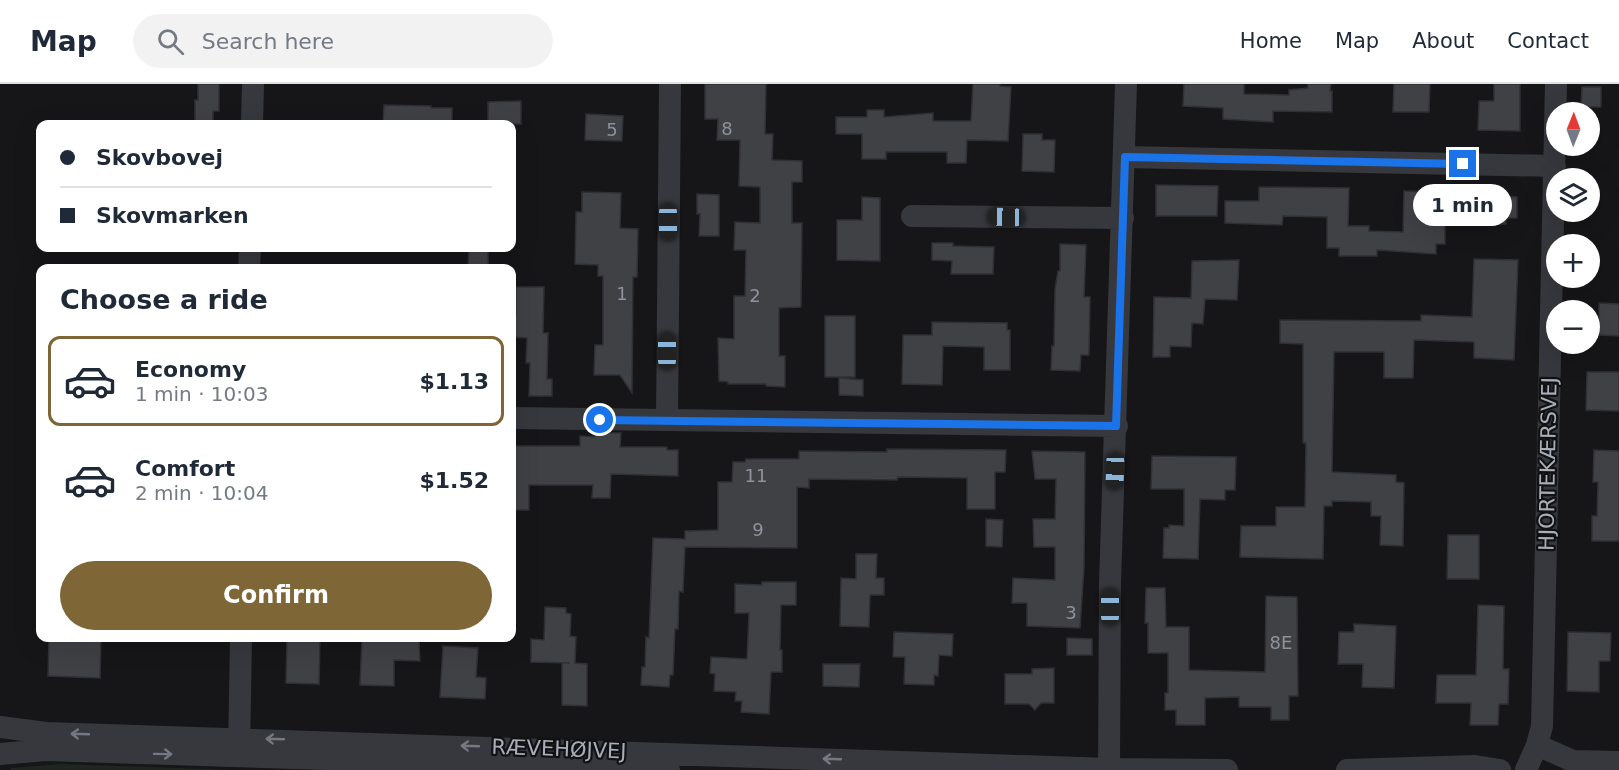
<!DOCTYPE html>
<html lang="en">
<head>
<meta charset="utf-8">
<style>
	body { margin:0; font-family:"DejaVu Sans",sans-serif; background:#f2f2f3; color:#1f2937; height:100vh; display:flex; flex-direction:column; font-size:22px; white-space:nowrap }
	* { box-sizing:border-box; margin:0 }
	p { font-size:20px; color:#747a83 }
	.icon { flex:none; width:33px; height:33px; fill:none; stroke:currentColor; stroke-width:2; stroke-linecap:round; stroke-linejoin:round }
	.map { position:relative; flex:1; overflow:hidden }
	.panel { position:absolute; left:36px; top:180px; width:480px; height:378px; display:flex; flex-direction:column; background:#fff; border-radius:12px; box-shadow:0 6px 24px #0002 }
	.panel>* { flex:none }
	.guide { position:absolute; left:36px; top:36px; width:480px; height:132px; border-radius:12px; box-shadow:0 6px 24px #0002; display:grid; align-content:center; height:132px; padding:0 24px; background:#fff }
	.needle { width:39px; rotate:1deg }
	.tools { position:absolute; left:1546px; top:18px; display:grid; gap:12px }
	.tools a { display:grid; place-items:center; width:54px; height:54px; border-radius:50%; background:#fff; box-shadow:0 6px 24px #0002; font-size:30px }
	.end { position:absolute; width:27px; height:27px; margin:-14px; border:8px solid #1a73e8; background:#fff; box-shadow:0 0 0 3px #fff }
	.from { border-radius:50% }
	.bubble { position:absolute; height:42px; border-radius:21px; background:#fff; box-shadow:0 6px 24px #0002; font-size:20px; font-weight:700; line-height:42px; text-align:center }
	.car { position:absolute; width:18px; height:36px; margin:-18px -9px; border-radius:8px; box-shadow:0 0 4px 2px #0007; background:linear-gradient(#222 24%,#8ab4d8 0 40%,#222 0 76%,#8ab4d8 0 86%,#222 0) }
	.guide b { display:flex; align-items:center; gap:21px; height:57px; font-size:22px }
	.guide b+b { border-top:2px solid #e0e1e3 }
	.guide i { width:15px; height:15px; background:#1f2937 }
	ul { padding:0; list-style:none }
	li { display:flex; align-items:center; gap:18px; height:90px; margin:0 12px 9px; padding:0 12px; border:3px solid transparent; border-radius:12px }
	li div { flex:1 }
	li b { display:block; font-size:22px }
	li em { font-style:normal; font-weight:700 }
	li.current { border-color:#7e6636 }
	li>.icon { width:54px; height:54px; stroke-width:1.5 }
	h2 { padding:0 24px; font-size:27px; line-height:72px }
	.primary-button { display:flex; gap:12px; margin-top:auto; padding:12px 24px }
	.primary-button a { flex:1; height:69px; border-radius:36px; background:#7e6636; color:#fff; font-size:24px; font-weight:700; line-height:69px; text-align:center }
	header { display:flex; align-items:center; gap:36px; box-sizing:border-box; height:84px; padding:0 30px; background:#fff; border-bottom:2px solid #e0e1e3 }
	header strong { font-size:28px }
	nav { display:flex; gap:33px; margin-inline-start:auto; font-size:21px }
	.search { width:420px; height:54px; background:#f2f2f3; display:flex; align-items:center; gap:15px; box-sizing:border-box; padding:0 21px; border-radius:33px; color:#747a83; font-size:22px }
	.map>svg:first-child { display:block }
</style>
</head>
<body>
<header>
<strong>Map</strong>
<div class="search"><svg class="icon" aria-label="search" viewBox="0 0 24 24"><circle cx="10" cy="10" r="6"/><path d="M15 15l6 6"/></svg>Search here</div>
<nav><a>Home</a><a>Map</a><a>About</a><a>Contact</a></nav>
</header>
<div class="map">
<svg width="1619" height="686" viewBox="0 0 1619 686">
	<rect width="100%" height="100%" fill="#161618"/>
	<path fill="#1e261f" d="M60 680 235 686H11V684Z"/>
	<path fill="#404145" stroke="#303034" stroke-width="1.5" d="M198 0H219V27H213V40H195V16H198Z
		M705 0H766L765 50H773L772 76 802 77V98H792V139H802L801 223 779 224V272H785V303L766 302V300H728V298L719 297 718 254 734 255V212H745L746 166H734L735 138 760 139V103L739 102 740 56H717L718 35H705Z
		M973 0H1000V2L1011 3 1008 57 967 56 966 79H947V68H886V75H862V50H836V33H867V26H884V33L933 29V37H971Z
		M1184 0H1244V10L1289 11V6L1308 4V0H1331L1330 7H1332V28L1273 27V38L1223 35V24L1183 22Z
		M1394 0H1430L1429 28H1393Z
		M1494 0H1520V47L1478 46 1479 17H1494Z
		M1582 3H1601V23H1581Z
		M521 17V40H488V18Z
		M384 21 431 22V24H452V40H383Z
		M586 30 623 32 622 57 585 56Z
		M1023 50H1042V56H1055L1054 88 1022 87Z
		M1156 101 1218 102 1217 132H1156Z
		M1259 103 1349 104 1348 142H1369V147L1403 148 1404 107 1486 109V112L1517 113V134H1506V140L1445 139V160H1436V170L1377 166V172H1339V164H1327V133L1283 132 1282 141 1225 139V117H1259Z
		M582 108 621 109 620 144 638 145 637 193H633L632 309 620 291H594L595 261H603V192H598V181L575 180 576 128H582Z
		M697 110 719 111V152H699L700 130H697Z
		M862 113 880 114V177L837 176V136H862Z
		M932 159H953V162L994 163 993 190H951L952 177 932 176Z
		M1060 160 1086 161 1084 213H1090L1089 271H1081L1080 287 1051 286 1052 262H1054L1055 205 1058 187H1060Z
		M469 164H488V184H468Z
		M1474 175 1518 176 1514 276 1474 274V258L1414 256 1413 294H1384V268H1334L1332 388 1396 391V398L1404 399 1403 462 1380 461 1381 432H1371V418L1332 417V422H1324L1323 475 1240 473 1241 442H1276V423H1305L1306 359H1303V260L1280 259V236L1421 237V231L1472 233Z
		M1239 176 1237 216 1205 215 1203 240 1192 239 1191 263 1170 262V273H1153L1154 213 1191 214 1192 177Z
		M516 203H544L543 249H548L547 295H552V312H529L530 279H526L527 254 512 253V231H516Z
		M1599 219 1619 220V252L1599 251Z
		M825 232H855V293H825Z
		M932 238 1007 239V246H1010V286H984V263L943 262 942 301 902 300 903 251H932Z
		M1587 288H1619V327L1586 326Z
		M839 294 863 296V312L839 311Z
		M595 349H621L620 363H667V366H678V392L611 390 610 414H592L593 401H529V426H512V362H580V352L595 353Z
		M887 365 1006 366 1005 388H995V425H967V394L898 393 897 396 809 395V404L797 403V464L685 463 683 508 679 507 678 545H675L673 591H670L669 603 641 601 642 583H645L646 553 649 554 653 454 685 455V447L718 446V398H732L733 378H745L746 375H799V367L887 368Z
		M1594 366 1619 367V457H1592V432H1597L1598 398H1593Z
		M1032 367 1085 368 1084 484 1080 544 1027 542V519H1012L1013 494 1055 496V463H1034L1033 435H1055L1056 395H1035Z
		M1152 372 1236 373 1235 406H1225V416L1200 415 1198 475 1163 474 1164 444H1169V441L1184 442V405H1151Z
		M986 435 1003 436 1002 463 986 462Z
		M1448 451H1479V495H1447Z
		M856 470H877L876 494H884V511H870L869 543 840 542 841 494 856 495Z
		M762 498H796V521H781L780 566H782V588H771L769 630 741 628 742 617H735L736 608 714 607 715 590 710 589 711 573 747 575 749 529H735V500L762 501Z
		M1146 504H1165L1166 543H1189V586L1265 588 1266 512 1297 513 1298 612H1289V636H1271V623H1239V613L1205 614V641H1176V626H1165V609H1168V569H1148V539H1145Z
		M1478 521 1504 522 1503 585H1509L1508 620H1499L1498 641H1470L1471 619H1436L1437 591H1476Z
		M545 523 566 524V529L571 530 570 552 576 553 575 579 587 580V622L562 621V579H570L531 578V555L544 556Z
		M1354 540 1396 542 1394 604 1362 603 1363 580H1338L1339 548H1354Z
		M894 548 953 550 952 572 939 571 938 592 934 591V601L904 600 905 573H893Z
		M1568 548 1611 549 1610 577H1599V608L1567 607Z
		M49 554H101L100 594 48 592Z
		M287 554H320L319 600 286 599Z
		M362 554H407V557H419L420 577 394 576V602L360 601Z
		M1067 554 1092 555V571H1067Z
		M443 562 478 564 476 593 486 594 485 615 440 613Z
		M823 580H860L859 603 823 602Z
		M1054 584V619H1041L1035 626 1029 620H1005V590H1032V585Z"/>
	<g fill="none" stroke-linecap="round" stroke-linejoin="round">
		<path stroke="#37383d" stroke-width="22" d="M252 40 253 0
			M1125 73 1555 82
			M912 132 1123 134
			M249 184 250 164
			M512 334 1117 342
			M667 336 670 0
			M0 643 46 649 1109 685 1227 686
			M1537 661 1573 677 1619 678
			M239 669 241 554
			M0 670 46 666 669 686
			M1109 686 1110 500 1126 0
			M1347 686 1475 682 1500 686
			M1526 686 1537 661 1542 642 1556 0"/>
	</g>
	<defs><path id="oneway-shaft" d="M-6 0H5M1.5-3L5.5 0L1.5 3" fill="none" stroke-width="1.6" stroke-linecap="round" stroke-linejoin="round" transform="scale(1.5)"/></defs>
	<g stroke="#757881">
		<use href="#oneway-shaft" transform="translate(80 650) rotate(-178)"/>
		<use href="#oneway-shaft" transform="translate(275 655) rotate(-178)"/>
		<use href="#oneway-shaft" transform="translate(470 662) rotate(-178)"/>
		<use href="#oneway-shaft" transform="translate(163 670) rotate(1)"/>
		<use href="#oneway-shaft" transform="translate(832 675) rotate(-178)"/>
	</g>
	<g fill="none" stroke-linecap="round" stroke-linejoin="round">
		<path stroke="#1a73e8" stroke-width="8" d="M600 336 1116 342 1125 73 1463 80"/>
	</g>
	<g text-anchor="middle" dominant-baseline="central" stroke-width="4.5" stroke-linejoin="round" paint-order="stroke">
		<g font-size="18" fill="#8e929b">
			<text x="727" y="44">8</text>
			<text x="612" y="45">5</text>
			<text x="622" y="209">1</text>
			<text x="755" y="211">2</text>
			<text x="756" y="391">11</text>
			<text x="758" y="445">9</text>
			<text x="1071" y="528">3</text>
			<text x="1281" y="558">8E</text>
		</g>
		<g font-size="21" fill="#a8adb8" stroke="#111113">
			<text transform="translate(1548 380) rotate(-89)">HJORTEKÆRSVEJ</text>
			<text transform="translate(559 665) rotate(2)">RÆVEHØJVEJ</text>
		</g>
	</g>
</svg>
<div class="tools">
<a><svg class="needle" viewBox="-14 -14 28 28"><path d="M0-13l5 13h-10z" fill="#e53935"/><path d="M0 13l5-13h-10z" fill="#747a83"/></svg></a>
<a><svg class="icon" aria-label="layers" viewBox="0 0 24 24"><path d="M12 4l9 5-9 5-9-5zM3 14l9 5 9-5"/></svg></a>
<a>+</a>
<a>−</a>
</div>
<i class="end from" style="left:600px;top:336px"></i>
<i class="end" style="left:1463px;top:80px"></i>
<div class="bubble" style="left:1413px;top:100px;width:99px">1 min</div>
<i class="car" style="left:1006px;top:133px;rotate:271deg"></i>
<i class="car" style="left:668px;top:138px;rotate:180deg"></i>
<i class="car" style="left:667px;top:267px;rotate:0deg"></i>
<i class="car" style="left:1115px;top:387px;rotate:182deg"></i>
<i class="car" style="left:1110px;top:523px;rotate:0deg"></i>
<div class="guide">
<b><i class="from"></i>Skovbovej</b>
<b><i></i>Skovmarken</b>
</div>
<section class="panel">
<h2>Choose a ride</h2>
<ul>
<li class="current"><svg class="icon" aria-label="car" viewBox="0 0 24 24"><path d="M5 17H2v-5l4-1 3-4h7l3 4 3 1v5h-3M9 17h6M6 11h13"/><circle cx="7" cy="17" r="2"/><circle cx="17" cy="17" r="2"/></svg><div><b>Economy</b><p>1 min · 10:03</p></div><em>$1.13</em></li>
<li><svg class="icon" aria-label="car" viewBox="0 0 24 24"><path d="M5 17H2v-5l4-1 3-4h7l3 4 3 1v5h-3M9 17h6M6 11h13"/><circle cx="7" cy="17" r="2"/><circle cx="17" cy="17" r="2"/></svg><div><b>Comfort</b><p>2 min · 10:04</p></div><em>$1.52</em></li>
</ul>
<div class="primary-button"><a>Confirm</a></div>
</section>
</div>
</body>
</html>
